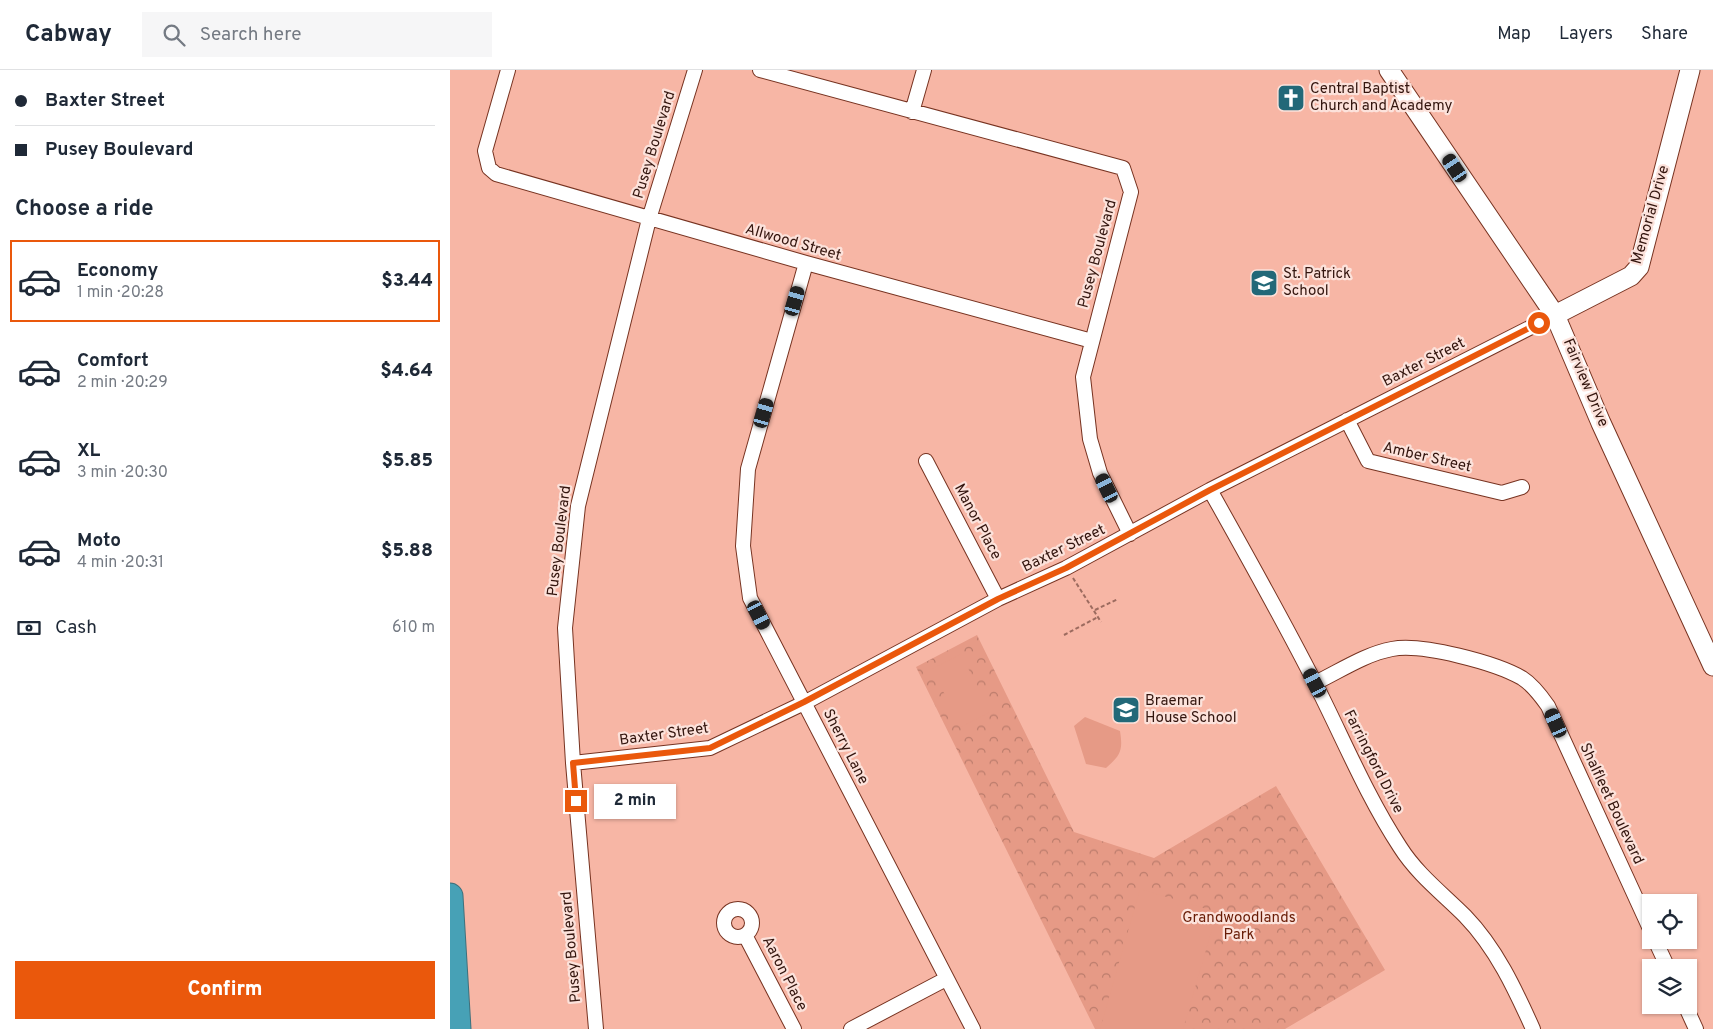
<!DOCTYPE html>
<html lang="en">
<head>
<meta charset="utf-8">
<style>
	body { margin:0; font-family:Overpass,sans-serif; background:#f6f6f7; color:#1f2937; height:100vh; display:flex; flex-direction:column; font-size:19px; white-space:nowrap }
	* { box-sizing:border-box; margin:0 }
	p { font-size:16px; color:#747a83 }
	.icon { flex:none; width:28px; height:28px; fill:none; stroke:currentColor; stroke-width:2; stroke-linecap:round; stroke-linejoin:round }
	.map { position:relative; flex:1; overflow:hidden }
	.sheet { display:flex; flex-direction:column; background:#fff; width:450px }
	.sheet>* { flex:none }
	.banner { display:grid; align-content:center; height:110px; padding:0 15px; background:#fff }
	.fabs { position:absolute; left:1192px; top:824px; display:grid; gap:10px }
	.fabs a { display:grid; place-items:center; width:55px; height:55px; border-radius:0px; background:#fff; box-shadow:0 1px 4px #0004; font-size:25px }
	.end { position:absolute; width:22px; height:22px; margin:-11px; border:6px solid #ea580c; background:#fff; box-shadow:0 0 0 2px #fff }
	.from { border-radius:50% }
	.bubble { position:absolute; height:35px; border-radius:0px; background:#fff; box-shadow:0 1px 4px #0004; font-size:16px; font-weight:800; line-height:35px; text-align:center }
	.car { position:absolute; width:15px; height:30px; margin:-15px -8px; border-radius:6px; box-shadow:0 0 4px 1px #0007; background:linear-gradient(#222 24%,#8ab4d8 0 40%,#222 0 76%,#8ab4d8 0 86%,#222 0) }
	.banner b { display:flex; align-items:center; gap:18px; height:48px; font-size:19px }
	.banner b+b { border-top:1px solid #e0e1e3 }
	.banner i { width:12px; height:12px; background:#1f2937 }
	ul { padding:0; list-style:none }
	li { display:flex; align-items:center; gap:15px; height:82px; margin:0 10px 8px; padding:0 5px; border:2px solid transparent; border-radius:0px }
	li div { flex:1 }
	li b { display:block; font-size:19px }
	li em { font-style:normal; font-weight:800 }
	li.active { border-color:#ea580c }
	li>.icon { width:45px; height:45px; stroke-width:1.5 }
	h2 { padding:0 15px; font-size:22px; line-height:60px }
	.pay { display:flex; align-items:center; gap:12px; height:55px; padding:0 15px; font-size:19px }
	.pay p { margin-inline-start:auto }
	.button { display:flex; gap:10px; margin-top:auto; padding:10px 15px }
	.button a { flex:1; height:58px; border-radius:0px; background:#ea580c; color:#fff; font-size:20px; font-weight:800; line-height:58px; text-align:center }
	header { display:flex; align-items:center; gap:30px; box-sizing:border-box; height:70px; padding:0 25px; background:#fff; border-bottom:1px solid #e0e1e3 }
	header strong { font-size:24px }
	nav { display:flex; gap:28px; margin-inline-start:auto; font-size:18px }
	.search { width:350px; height:45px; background:#f6f6f7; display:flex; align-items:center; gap:12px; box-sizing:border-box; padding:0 18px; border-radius:0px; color:#747a83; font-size:19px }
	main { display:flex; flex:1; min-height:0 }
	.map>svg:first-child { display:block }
</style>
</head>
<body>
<header>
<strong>Cabway</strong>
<div class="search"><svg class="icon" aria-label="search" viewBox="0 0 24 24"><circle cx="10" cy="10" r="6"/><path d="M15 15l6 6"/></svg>Search here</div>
<nav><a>Map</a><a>Layers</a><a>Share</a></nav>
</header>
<main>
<section class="sheet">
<div class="banner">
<b><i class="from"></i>Baxter Street</b>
<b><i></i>Pusey Boulevard</b>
</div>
<h2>Choose a ride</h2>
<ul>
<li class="active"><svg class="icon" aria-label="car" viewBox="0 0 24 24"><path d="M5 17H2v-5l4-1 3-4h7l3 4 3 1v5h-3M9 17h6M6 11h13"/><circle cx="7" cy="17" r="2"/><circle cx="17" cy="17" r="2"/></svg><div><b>Economy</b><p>1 min · 20:28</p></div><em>$3.44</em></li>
<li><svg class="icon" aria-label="car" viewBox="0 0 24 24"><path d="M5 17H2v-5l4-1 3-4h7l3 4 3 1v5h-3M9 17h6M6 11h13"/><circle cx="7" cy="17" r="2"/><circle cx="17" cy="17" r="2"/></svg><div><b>Comfort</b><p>2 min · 20:29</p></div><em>$4.64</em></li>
<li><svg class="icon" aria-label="car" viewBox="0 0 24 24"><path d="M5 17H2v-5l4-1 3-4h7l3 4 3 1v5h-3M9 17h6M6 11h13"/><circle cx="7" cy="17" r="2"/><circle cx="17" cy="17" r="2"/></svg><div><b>XL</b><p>3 min · 20:30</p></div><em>$5.85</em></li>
<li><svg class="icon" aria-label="car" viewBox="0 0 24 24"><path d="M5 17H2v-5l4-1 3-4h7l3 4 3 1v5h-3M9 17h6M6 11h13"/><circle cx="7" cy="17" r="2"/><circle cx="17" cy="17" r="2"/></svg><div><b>Moto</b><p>4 min · 20:31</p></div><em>$5.88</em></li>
</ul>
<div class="pay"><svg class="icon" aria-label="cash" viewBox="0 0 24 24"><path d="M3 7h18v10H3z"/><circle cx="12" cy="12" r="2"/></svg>Cash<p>610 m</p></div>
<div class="button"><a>Confirm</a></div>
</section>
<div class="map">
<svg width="1263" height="959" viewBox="0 0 1263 959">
	<defs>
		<pattern id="park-crowns" width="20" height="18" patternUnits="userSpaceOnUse" patternTransform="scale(1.25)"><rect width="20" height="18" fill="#e69a86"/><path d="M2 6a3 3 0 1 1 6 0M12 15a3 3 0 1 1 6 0" fill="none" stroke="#bb7c6c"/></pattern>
	</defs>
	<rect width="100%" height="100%" fill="#f7b6a5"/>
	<path fill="url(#park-crowns)" d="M527 565 624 762 704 788 826 716 935 900 835 959H645L466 597Z"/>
	<path fill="#e69a86" d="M511 584 540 642 511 657 482 599Z
		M635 647 670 661C673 680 671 685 656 698L636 694 624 656Z
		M690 819 767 842 733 959H650Z"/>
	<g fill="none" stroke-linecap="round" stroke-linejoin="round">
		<defs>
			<path id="street" d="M58 0 35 81 39 98 46 104 356 193 642 271
				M310 0 673 98 681 122 633 307 640 369 650 403 680 464
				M462 42 474 0
				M356 193 298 399 293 476 300 528 523 959
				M897 350 918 391 1052 423 1072 417
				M476 391 548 529
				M760 420C796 484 832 548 865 613 893 668 916 725 950 777 967 804 993 824 1015 846 1046 878 1065 919 1083 959
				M865 613C890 601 915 584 942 579 972 573 1046 593 1072 608 1083 615 1091 626 1098 636L1201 861
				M123 693 260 678 354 633 548 529 616 498 760 420 1105 245
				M274 853a14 14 0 1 1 28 0a14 14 0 1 1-28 0Z
				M295 865 344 959
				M1205 870 1218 898
				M1235 935 1246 959
				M146 959 123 693 115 558 128 436 199 149 245 0
				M401 959 496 909"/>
			<path id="secondary" d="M939 0 1105 245 1151 353 1263 596
				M1105 245 1181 206 1189 197 1240 0"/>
			<path id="highway" d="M0 826 8 959"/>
		</defs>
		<use href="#street" stroke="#773321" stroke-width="16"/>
		<use href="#secondary" stroke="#773321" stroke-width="21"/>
		<use href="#highway" stroke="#40707b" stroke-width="27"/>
		<path stroke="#9c6b5f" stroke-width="2" stroke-dasharray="4 2.5" stroke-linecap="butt" d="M623 508 651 552
			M645 540 668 529
			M614 565 648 547"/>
		<use href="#street" stroke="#fff" stroke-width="14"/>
		<use href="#secondary" stroke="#fff" stroke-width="19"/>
		<use href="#highway" stroke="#47a1b6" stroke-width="25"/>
	</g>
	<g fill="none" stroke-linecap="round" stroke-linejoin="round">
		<path stroke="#ea580c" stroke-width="6" d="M126 731 123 693 260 678 354 632 548 529 616 498 760 420 1089 253"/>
	</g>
	<defs>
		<symbol id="church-square" viewBox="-11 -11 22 22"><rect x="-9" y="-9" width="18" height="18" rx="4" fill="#226878" stroke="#fce2db"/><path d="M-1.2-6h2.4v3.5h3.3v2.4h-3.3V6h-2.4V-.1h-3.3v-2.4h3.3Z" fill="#fff"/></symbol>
		<symbol id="school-square" viewBox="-11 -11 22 22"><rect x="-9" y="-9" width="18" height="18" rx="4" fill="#226878" stroke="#fce2db"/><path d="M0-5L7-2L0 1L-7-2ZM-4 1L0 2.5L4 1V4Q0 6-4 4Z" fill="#fff"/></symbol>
	</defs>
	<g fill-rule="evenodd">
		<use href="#church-square" x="825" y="12" width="32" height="32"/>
		<use href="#school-square" x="798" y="197" width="32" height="32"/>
		<use href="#school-square" x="660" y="624" width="32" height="32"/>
	</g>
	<g text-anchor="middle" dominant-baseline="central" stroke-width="4.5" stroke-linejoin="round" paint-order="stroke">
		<g font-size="15" fill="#33150e" stroke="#fce2db" text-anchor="start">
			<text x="860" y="19">Central Baptist<tspan x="860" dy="17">Church and Academy</tspan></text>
			<text x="833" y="204">St. Patrick<tspan x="833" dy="17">School</tspan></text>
			<text x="695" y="631">Braemar<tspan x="695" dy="17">House School</tspan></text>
		</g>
		<g font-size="15" fill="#33150e" stroke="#fce2db">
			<text transform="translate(205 75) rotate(-73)">Pusey Boulevard</text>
			<text transform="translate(1201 145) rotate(-74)">Memorial Drive</text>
			<text transform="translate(343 173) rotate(16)">Allwood Street</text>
			<text transform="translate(648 184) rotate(-75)">Pusey Boulevard</text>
			<text transform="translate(974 293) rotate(-27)">Baxter Street</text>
			<text transform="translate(1135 313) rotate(67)">Fairview Drive</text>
			<text transform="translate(977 388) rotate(13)">Amber Street</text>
			<text transform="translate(527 452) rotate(62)">Manor Place</text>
			<text transform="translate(110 471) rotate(-83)">Pusey Boulevard</text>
			<text transform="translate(614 479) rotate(-26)">Baxter Street</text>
			<text transform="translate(214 665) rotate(-8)">Baxter Street</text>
			<text transform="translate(395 677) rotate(63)">Sherry Lane</text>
			<text transform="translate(923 692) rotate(63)">Farringford Drive</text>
			<text transform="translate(1161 734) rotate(65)">Shalfleet Boulevard</text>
			<text transform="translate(122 877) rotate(-95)">Pusey Boulevard</text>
			<text transform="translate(334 904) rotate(63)">Aaron Place</text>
		</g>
		<g font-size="15" fill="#691c06" stroke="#fce2db">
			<text x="789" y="848">Grandwoodlands<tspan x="789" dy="17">Park</tspan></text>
		</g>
	</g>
</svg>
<div class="fabs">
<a><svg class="icon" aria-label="locate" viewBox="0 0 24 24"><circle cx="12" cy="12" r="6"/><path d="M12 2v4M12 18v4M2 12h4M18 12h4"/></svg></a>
<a><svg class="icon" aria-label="layers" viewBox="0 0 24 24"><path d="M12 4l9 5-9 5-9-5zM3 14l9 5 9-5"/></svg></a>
</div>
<i class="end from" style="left:1089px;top:253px"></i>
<i class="end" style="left:126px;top:731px"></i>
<div class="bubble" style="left:144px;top:714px;width:82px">2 min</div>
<i class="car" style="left:1005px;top:98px;rotate:326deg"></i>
<i class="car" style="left:345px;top:231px;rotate:16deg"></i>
<i class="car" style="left:314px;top:343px;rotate:16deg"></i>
<i class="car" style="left:657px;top:418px;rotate:334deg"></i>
<i class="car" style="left:309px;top:545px;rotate:153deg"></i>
<i class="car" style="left:865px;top:613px;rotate:332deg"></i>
<i class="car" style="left:1106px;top:653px;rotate:336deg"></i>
</div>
</main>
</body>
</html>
